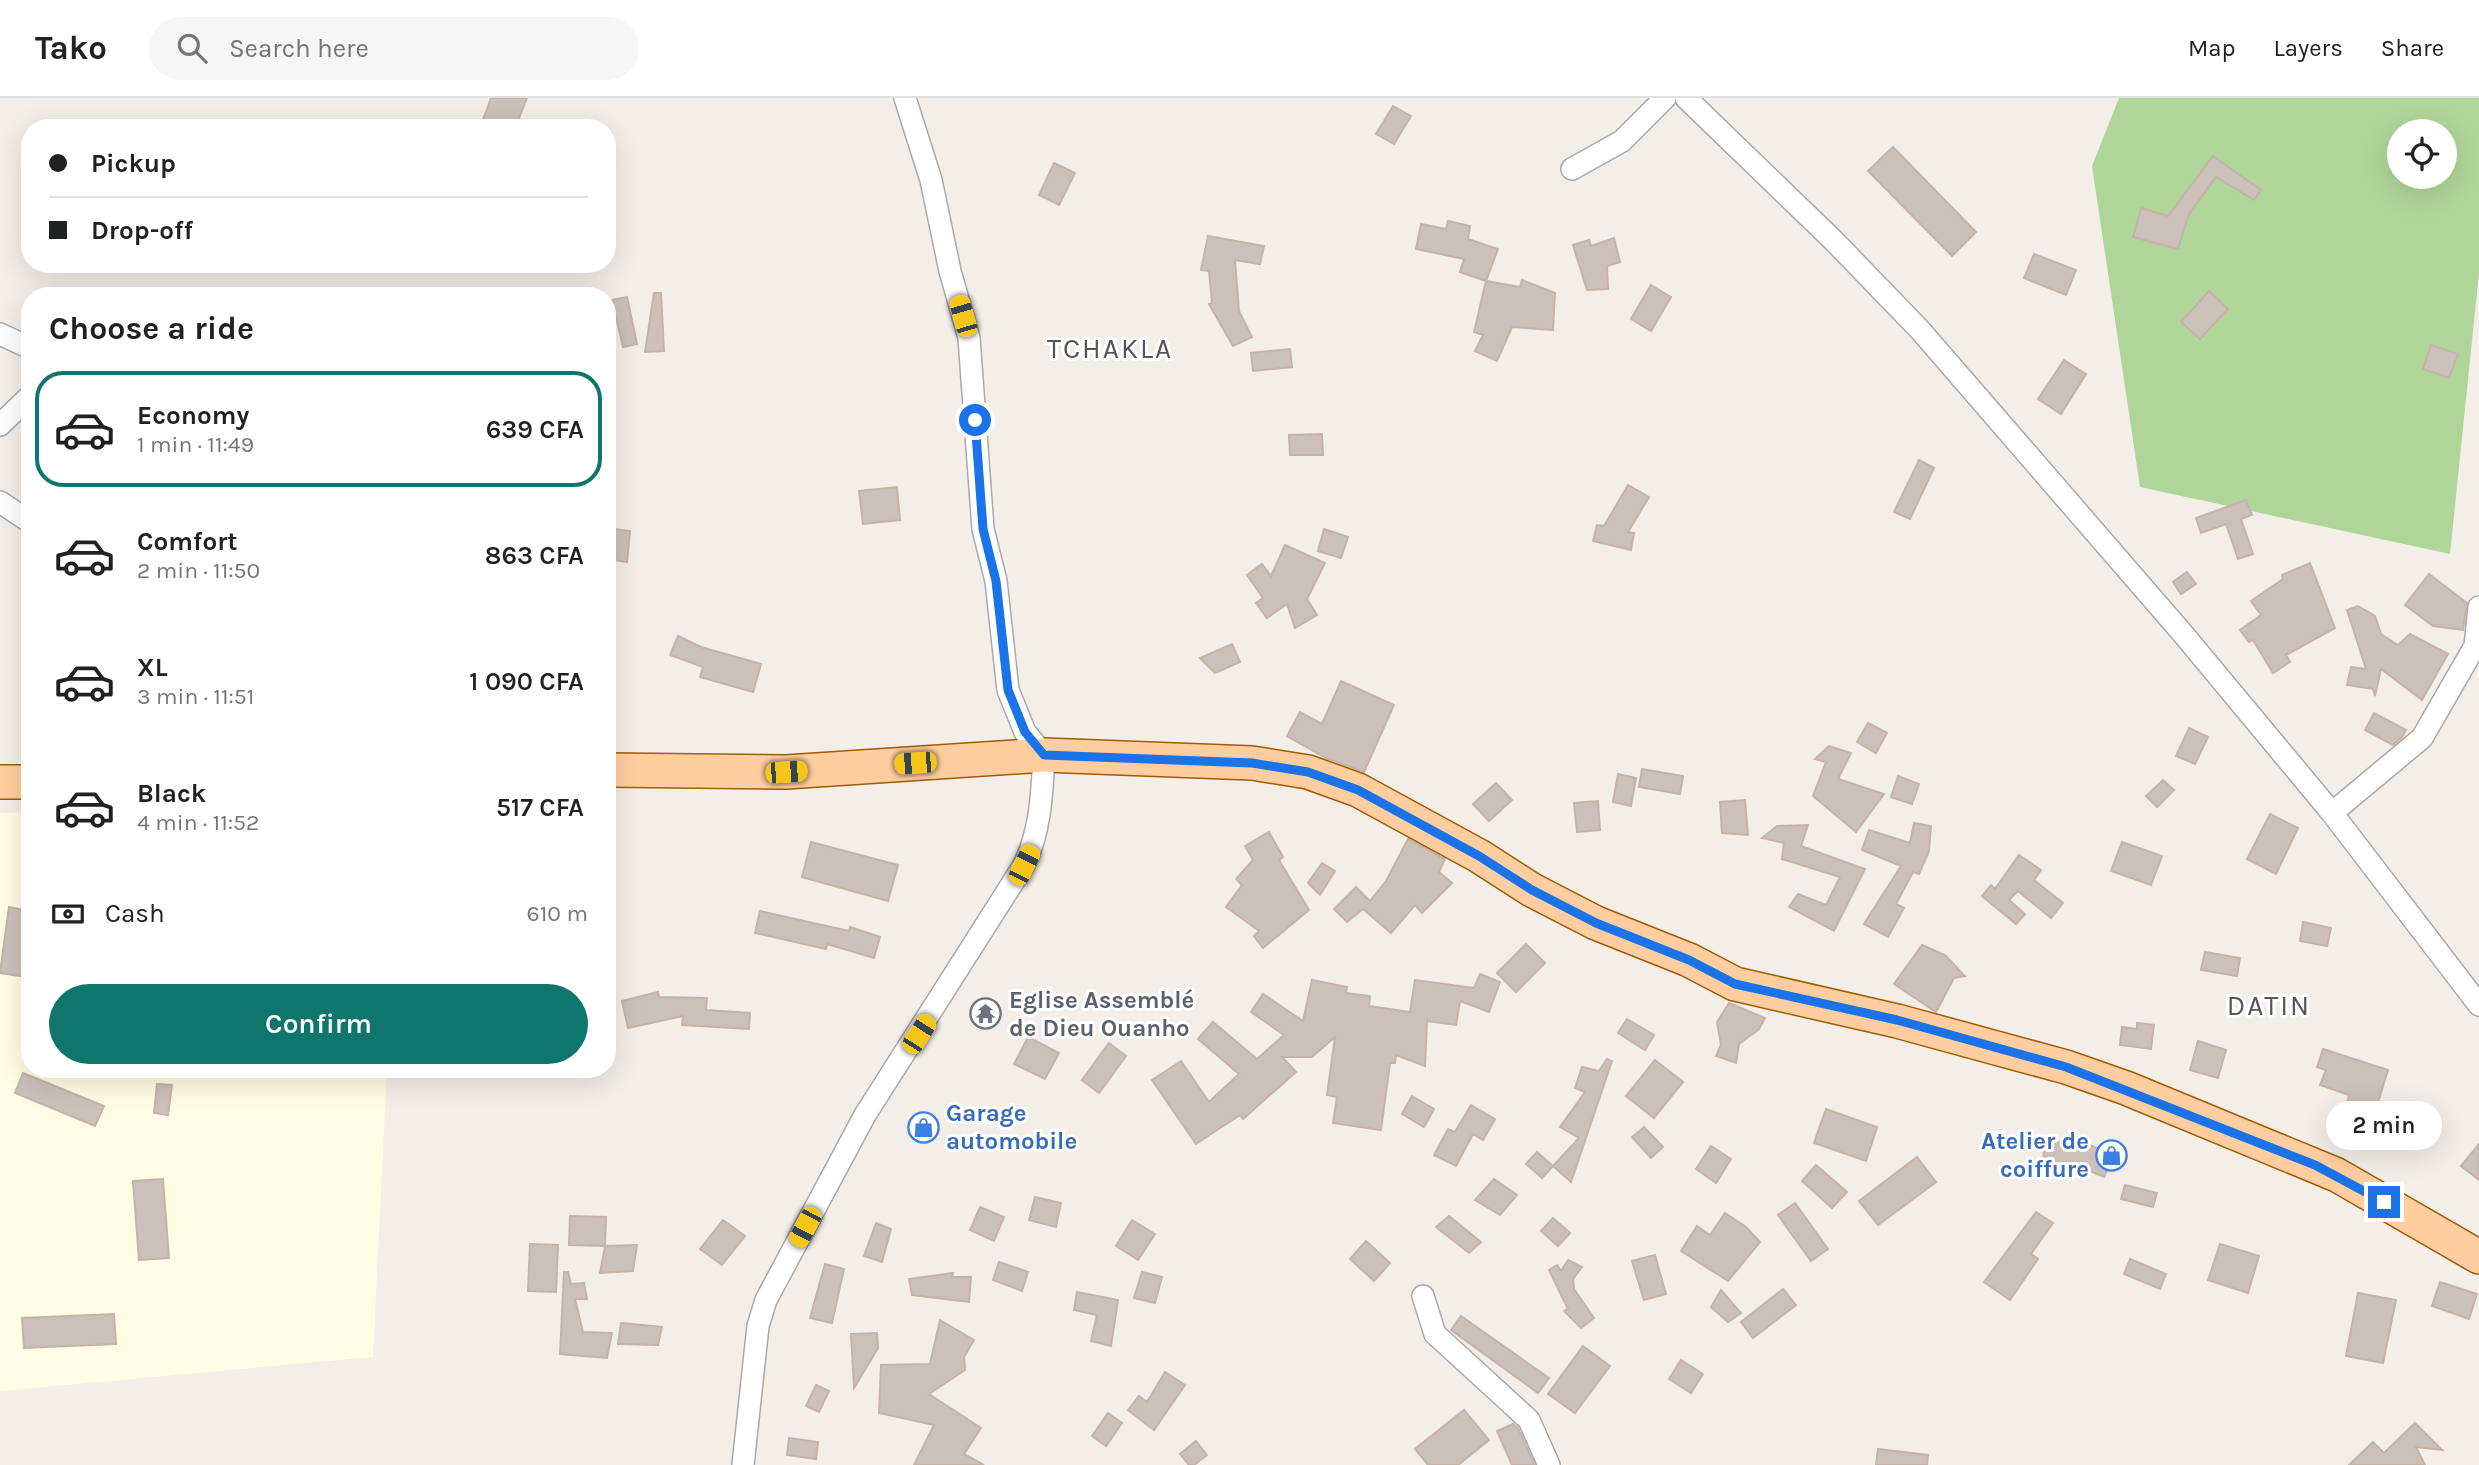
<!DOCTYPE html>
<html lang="en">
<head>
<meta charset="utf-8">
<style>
	body { margin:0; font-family:Karla,sans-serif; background:#f6f6f6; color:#202124; height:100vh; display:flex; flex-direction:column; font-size:26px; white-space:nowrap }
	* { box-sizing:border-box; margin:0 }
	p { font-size:23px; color:#757577 }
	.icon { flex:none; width:38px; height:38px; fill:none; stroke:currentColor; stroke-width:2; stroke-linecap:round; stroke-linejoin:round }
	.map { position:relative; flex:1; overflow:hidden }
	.drawer { position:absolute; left:21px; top:189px; width:595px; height:791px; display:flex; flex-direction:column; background:#fff; border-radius:28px; box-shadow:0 7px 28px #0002 }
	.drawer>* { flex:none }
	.banner { position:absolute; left:21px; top:21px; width:595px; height:154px; border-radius:28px; box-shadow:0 7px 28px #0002; display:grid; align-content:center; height:154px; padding:0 28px; background:#fff }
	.controls { position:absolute; left:2387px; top:21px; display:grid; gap:14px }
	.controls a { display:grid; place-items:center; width:70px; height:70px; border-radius:50%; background:#fff; box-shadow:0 7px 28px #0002; font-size:35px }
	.end { position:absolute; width:32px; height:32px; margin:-16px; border:9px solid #1a73e8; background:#fff; box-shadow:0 0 0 4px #fff }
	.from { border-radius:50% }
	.bubble { position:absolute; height:49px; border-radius:24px; background:#fff; box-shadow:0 7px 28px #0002; font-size:23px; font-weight:600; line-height:49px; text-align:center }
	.car { position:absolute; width:21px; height:42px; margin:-21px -10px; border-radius:9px; box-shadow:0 0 5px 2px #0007; background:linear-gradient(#f5c518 24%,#345 0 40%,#f5c518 0 76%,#345 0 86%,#f5c518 0) }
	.banner b { display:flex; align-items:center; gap:24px; height:66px; font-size:26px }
	.banner b+b { border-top:2px solid #e0e0e0 }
	.banner i { width:18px; height:18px; background:#202124 }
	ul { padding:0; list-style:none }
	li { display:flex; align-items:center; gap:21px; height:116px; margin:0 14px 10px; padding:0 14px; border:4px solid transparent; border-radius:28px }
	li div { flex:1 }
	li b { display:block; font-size:26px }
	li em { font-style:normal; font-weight:600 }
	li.on { border-color:#0f766e }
	li>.icon { width:63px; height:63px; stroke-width:1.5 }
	h2 { padding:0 28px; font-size:32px; line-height:84px }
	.pay { display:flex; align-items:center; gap:18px; height:77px; padding:0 28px; font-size:26px }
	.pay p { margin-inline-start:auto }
	.cta { display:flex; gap:14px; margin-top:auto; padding:14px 28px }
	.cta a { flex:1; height:80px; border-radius:42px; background:#0f766e; color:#fff; font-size:28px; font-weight:600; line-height:80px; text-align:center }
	header { display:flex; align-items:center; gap:42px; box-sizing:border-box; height:98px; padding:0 35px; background:#fff; border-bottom:2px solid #e0e0e0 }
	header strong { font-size:33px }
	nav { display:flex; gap:38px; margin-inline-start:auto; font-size:24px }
	.search { width:490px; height:63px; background:#f6f6f6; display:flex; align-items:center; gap:18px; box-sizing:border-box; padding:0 24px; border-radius:38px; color:#757577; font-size:26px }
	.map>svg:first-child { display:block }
</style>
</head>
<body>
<header>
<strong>Tako</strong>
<div class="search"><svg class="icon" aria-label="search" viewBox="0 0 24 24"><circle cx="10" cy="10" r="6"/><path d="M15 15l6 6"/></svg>Search here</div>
<nav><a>Map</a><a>Layers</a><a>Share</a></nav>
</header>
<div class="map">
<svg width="2479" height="1367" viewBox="0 0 2479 1367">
	<rect width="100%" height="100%" fill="#f3eee8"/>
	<path fill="#fffde4" d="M30 714V971H387L373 1259 0 1293V715Z"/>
	<path fill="#b0d599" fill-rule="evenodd" d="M2119 0H2479V175L2450 456 2140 389 2092 68ZM2399 33H2445V79H2399Z"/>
	<path fill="#cbc0ba" stroke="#c6b3a8" stroke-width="2" d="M491 0H527L515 30H480Z
		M1393 8 1411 18 1394 46 1376 36Z
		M1893 49 1976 134 1952 158 1868 73Z
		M2213 58 2261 92 2254 102 2216 79 2189 116 2178 151 2133 139 2141 110 2168 118Z
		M1054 65 1075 75 1059 107 1039 97Z
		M1448 123 1470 128 1468 141 1498 151 1486 183 1460 174 1464 161 1416 151 1421 126 1446 131Z
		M1208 138 1264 148 1260 166 1235 162 1239 213 1252 239 1233 248 1209 206 1212 205 1209 173 1201 172Z
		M1614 140 1620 164 1607 168 1608 191 1587 192 1573 147 1589 142 1591 148Z
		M2034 156 2076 172 2066 197 2024 180Z
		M1522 182 1555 195 1553 232 1512 229 1497 263 1475 253 1483 237 1474 234 1486 183 1520 189Z
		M1651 187 1671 199 1651 233 1631 221Z
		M2209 193 2228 211 2200 241 2181 224Z
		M654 195H661L664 253 645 254Z
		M627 199 637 246 623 249 612 202Z
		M2431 247 2458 256 2449 280 2423 271Z
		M1290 251 1292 269 1253 273 1251 255Z
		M2064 262 2086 276 2061 316 2038 301Z
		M1322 336 1323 357H1290L1289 337Z
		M1919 362 1934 370 1910 421 1894 414Z
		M1628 387 1649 399 1628 434 1634 435 1631 452 1593 443 1597 427 1604 428Z
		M897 389 900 422 863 426 859 393Z
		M2246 402 2252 417 2241 421 2253 456 2238 461 2226 426 2201 435 2196 420Z
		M607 430 630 433 627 464 607 461Z
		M1324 431 1348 439 1341 460 1318 453Z
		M1285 447 1325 465 1307 501 1317 517 1295 530 1287 506 1267 520 1256 505 1263 500 1247 477 1262 466 1271 478Z
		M2310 465 2335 530 2286 557 2290 564 2273 575 2253 542 2249 544 2240 532 2261 517 2251 503 2283 481 2282 477Z
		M2187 474 2196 486 2181 496 2173 484Z
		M2429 476 2467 505 2463 532 2433 528 2405 507Z
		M2358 508 2375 518 2381 536 2398 547 2410 536 2448 556 2422 602 2381 571 2375 598 2373 591 2347 587 2351 569 2366 571 2347 512Z
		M678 538 701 549 761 566 753 594 700 579 703 569 670 557Z
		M1232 546 1240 564 1215 575 1200 560Z
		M1341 583 1394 607 1364 674 1326 660 1287 638 1300 614 1322 626Z
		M2374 615 2406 632 2402 639 2393 647 2365 632Z
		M1868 625 1887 635 1876 655 1857 644Z
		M2189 630 2208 639 2195 666 2176 658Z
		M1829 648 1851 655 1838 681 1884 696 1856 734 1813 698 1826 664 1815 661Z
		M1642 671 1683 678 1680 696 1639 689Z
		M1618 676 1636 680 1631 708 1613 704Z
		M1898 678 1919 686 1912 706 1891 699Z
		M2163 682 2174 692 2157 709 2146 698Z
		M1496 685 1512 702 1489 723 1473 706Z
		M1745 702 1748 737 1722 735 1720 704Z
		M1598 703 1600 732 1577 734 1574 705Z
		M2270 716 2298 730 2276 776 2247 761Z
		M1914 725 1931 728 1929 753 1919 776 1913 774 1896 806 1904 810 1888 839 1864 826 1901 768 1862 752 1869 732 1910 745Z
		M1808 727 1801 748 1865 771 1834 833 1789 809 1798 796 1826 807 1840 779 1782 761 1784 745 1762 740 1777 728Z
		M1269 734 1283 759 1279 762 1309 812 1263 850 1254 838 1259 833 1226 809 1242 787 1236 781 1253 762 1245 748Z
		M1408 741 1445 761 1439 774 1452 785 1422 815 1415 807 1391 835 1363 811 1347 824 1334 811 1356 789 1370 803 1386 783Z
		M811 744 898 767 888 803 802 779Z
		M2122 744 2162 758 2151 787 2111 773Z
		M2019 757 2041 772 2034 782 2063 805 2051 820 2018 793 2009 802 2025 816 2016 826 1982 798 1991 787 1995 791Z
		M1322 765 1335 773 1320 797 1308 785Z
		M9 809 30 813 27 879 0 875Z
		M760 813 849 833 850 829 880 839 874 860 827 846 826 851 755 835Z
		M2303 824 2331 830 2327 848 2300 843Z
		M1526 846 1545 865 1516 894 1497 875Z
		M1922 847 1945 857 1965 878 1954 880 1936 914 1894 886Z
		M2205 854 2240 860 2237 878 2201 872Z
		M1480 876 1500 884 1489 914 1460 903 1456 927 1427 923 1425 968 1396 957 1395 965H1390L1381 1032 1333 1025 1337 999 1327 997 1335 939 1312 959H1282L1296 974 1243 1021 1240 1017 1196 1046 1152 982 1181 963 1209 1004 1239 976 1198 941 1213 924 1257 961 1284 937 1251 914 1263 896 1303 923 1312 882 1347 889 1346 895 1370 898 1369 908 1410 914 1415 882 1474 890Z
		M658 894 659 899 707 900 706 912 750 915 749 931 682 927 683 918 628 930 622 903Z
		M1729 905 1765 920 1759 931 1739 946 1736 965 1716 958 1721 947 1717 924Z
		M1627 921 1654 937 1645 952 1618 935Z
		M2137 925 2154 927 2151 951 2120 947 2122 929 2137 931Z
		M1028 939 1059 955 1045 981 1014 966Z
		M2198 943 2226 952 2218 980 2190 972Z
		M1109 945 1126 958 1099 995 1082 982Z
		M2323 951 2388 972 2375 1014 2347 1005 2349 997 2320 987 2326 972 2317 969Z
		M1607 961 1612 963 1571 1084 1553 1068 1579 1040 1560 1029 1585 994 1575 990 1582 969 1599 973Z
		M1655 962 1683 984 1654 1020 1626 998Z
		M23 975 104 1008 95 1028 15 995Z
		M157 986 172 987 168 1017 154 1015Z
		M1412 998 1434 1011 1424 1029 1402 1016Z
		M1471 1007 1495 1021 1483 1042 1473 1036 1456 1068 1434 1057 1448 1031 1455 1034Z
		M1826 1011 1877 1029 1866 1063 1814 1045Z
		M2403 1012 2415 1027 2396 1042 2384 1028Z
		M1644 1029 1663 1049 1651 1060 1632 1039Z
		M2044 1043 2087 1046 2114 1057 2104 1079 2071 1065V1074L2043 1073Z
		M2479 1046V1082L2461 1068Z
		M1711 1048 1731 1061 1716 1085 1696 1071Z
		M1537 1054 1553 1068 1542 1080 1526 1066Z
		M1917 1059 1936 1084 1878 1127 1859 1103Z
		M1816 1067 1847 1094 1832 1110 1802 1083Z
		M163 1081 169 1160 139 1162 133 1083Z
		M1494 1081 1517 1097 1500 1117 1475 1102Z
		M2125 1087 2157 1095 2153 1109 2121 1101Z
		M1035 1099 1061 1105 1056 1129 1029 1122Z
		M1795 1105 1828 1151 1811 1163 1778 1117Z
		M980 1109 1004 1119 994 1143 970 1132Z
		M2036 1114 2053 1125 2031 1156 2038 1161 2010 1202 1984 1184Z
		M1725 1115 1746 1129 1760 1144 1728 1183 1681 1153 1697 1128 1710 1137Z
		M570 1118 606 1119 605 1148 569 1147Z
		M1449 1118 1481 1144 1469 1155 1436 1129Z
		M1553 1120 1570 1135 1558 1148 1541 1133Z
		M723 1122 745 1138 722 1167 700 1151Z
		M1132 1122 1155 1136 1138 1162 1116 1148Z
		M876 1125 891 1131 882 1164 864 1158Z
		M1366 1143 1390 1165 1374 1183 1350 1161Z
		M530 1146 558 1147 556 1194 528 1193Z
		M2220 1146 2259 1158 2248 1195 2208 1182Z
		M637 1147 633 1173 600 1175 605 1148Z
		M1655 1157 1666 1196 1644 1202 1632 1163Z
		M2130 1161 2166 1176 2160 1191 2124 1176Z
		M1568 1162 1582 1169 1573 1181 1574 1191 1594 1220 1581 1230 1564 1213 1568 1211 1549 1172 1557 1167 1561 1173Z
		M999 1164 1028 1174 1022 1193 993 1182Z
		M825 1166 844 1171 832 1225 810 1220Z
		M564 1174H568L571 1186 584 1185 587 1201H575L583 1234 612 1235 607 1260 560 1256Z
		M1142 1174 1162 1179 1155 1205 1134 1200Z
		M953 1175 952 1179H971L969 1204 912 1197 909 1181Z
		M2440 1184 2477 1196 2469 1221 2432 1208Z
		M1783 1191 1796 1207 1753 1240 1741 1224Z
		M1721 1192 1741 1215 1728 1224 1711 1209Z
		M1077 1194 1118 1202 1111 1248 1091 1243 1097 1217 1074 1212Z
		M2358 1195 2396 1202 2383 1265 2346 1258Z
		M114 1216 116 1246 24 1250 22 1220Z
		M1461 1218 1549 1280 1538 1295 1451 1232Z
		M940 1222 974 1242 964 1259 965 1272 929 1296 981 1330 964 1356 984 1367H914L934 1327 879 1315 881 1267 930 1266Z
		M621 1225 662 1229 658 1247 618 1246Z
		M877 1235 878 1250 854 1290 851 1236Z
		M1583 1248 1610 1268 1575 1315 1548 1296Z
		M1681 1262 1703 1276 1691 1295 1669 1281Z
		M1165 1274 1185 1287 1154 1332 1128 1312 1139 1298 1147 1304Z
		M816 1287 829 1293 819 1314 806 1308Z
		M1464 1312 1489 1342 1458 1367H1428L1415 1351Z
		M1108 1315 1122 1325 1106 1348 1092 1338Z
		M2415 1325 2442 1352 2416 1349 2425 1367H2349L2373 1344 2384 1355Z
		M1513 1326 1518 1330 1535 1367H1512L1497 1333Z
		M789 1340 818 1344 816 1361 787 1357Z
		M1196 1343 1207 1357 1194 1367H1189L1180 1356Z
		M1878 1351 1928 1357 1927 1367H1876Z"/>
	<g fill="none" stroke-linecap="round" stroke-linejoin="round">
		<defs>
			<path id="minor" d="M1686 0 1834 143 1920 232 2184 537 2332 715 2479 907
				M1572 71 1622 43 1665 0
				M0 236 30 250
				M0 327 30 298
				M0 404 30 424
				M2332 715 2422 640 2475 548 2479 509
				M1423 1198 1435 1236 1529 1322 1549 1367
				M743 1367 758 1228 766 1202 865 1017 1024 767C1041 732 1042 694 1044 657L1025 634 1008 592 996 483 983 431 969 240 950 173 931 82 905 0"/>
			<path id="primary" d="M607 672 786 674 1044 657 1252 665 1308 674 1358 692 1479 758 1532 792 1596 825 1689 862 1735 886 1897 923 2066 969 2126 990 2337 1077 2479 1159
				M0 684H30"/>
		</defs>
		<use href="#minor" stroke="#a9a9a9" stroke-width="24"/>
		<use href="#primary" stroke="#9f5c00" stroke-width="36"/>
		<use href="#minor" stroke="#fff" stroke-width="21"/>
		<use href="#primary" stroke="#ffcea0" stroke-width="33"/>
	</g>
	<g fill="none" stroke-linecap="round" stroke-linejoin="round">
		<path stroke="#1a73e8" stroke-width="9" d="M975 322 983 431 996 483 1008 592 1025 634 1044 657 1252 665 1308 674 1358 692 1479 758 1532 792 1596 825 1689 862 1735 886 1897 922 2066 969 2315 1067 2384 1104"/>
	</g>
	<defs>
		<symbol id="temple-ring" viewBox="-11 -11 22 22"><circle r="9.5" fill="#fff" stroke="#6b7280" stroke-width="1.5"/><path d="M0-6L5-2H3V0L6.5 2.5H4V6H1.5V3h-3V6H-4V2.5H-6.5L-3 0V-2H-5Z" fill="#6b7280"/></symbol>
		<symbol id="shop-ring" viewBox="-11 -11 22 22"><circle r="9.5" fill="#fff" stroke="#3f7fe0" stroke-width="1.5"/><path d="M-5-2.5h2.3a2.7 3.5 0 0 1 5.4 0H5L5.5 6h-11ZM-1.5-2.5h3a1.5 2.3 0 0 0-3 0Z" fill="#3f7fe0"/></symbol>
	</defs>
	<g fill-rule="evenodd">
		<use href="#temple-ring" x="968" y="898" width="35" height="35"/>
		<use href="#shop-ring" x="906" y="1012" width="35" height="35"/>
		<use href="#shop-ring" x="2094" y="1040" width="35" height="35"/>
	</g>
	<g text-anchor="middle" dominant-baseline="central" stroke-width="6" stroke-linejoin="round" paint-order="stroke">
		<g font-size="24" font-weight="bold" fill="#5b616d" stroke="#fff" text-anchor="start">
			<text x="1009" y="902">Eglise Assemblé<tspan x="1009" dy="28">de Dieu Ouanho</tspan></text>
		</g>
		<g font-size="24" font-weight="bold" fill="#366cbe" stroke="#fff" text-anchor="start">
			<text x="946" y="1015">Garage<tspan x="946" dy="28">automobile</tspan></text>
			<text x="2089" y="1043" text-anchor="end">Atelier de<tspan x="2089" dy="28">coiffure</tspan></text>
		</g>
		<g font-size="28" letter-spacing="2" fill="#555" stroke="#fff">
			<text x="1110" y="250">TCHAKLA</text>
			<text x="2269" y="907">DATIN</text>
		</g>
	</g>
</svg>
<div class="controls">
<a><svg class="icon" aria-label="locate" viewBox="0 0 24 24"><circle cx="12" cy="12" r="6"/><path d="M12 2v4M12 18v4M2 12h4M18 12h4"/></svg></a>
</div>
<i class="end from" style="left:975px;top:322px"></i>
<i class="end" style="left:2384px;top:1104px"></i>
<div class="bubble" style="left:2326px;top:1003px;width:116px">2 min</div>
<i class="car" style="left:963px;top:218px;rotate:344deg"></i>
<i class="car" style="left:915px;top:665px;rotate:266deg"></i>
<i class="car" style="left:786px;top:674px;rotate:86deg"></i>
<i class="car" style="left:1024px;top:767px;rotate:26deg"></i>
<i class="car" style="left:919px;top:936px;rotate:33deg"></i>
<i class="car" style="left:805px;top:1129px;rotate:208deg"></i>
<div class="banner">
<b><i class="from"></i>Pickup</b>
<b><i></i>Drop-off</b>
</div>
<section class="drawer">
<h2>Choose a ride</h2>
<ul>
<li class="on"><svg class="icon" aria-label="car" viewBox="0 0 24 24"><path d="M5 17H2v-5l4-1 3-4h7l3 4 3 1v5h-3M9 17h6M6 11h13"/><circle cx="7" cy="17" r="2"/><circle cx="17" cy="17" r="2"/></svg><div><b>Economy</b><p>1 min · 11:49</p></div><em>639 CFA</em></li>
<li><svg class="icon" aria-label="car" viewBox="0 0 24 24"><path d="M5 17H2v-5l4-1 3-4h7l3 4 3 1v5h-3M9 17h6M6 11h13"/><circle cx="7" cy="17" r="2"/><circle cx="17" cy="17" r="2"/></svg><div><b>Comfort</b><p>2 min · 11:50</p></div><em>863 CFA</em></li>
<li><svg class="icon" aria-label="car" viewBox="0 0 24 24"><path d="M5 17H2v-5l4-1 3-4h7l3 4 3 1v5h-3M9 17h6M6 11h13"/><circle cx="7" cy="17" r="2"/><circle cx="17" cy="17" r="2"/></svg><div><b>XL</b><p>3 min · 11:51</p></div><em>1 090 CFA</em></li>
<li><svg class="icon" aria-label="car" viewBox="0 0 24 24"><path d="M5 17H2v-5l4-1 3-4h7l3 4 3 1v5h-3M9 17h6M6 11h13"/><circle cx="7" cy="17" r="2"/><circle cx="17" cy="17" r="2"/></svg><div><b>Black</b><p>4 min · 11:52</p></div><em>517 CFA</em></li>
</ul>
<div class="pay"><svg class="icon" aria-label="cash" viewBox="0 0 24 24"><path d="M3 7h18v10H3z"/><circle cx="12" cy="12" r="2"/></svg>Cash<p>610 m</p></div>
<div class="cta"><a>Confirm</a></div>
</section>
</div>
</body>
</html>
